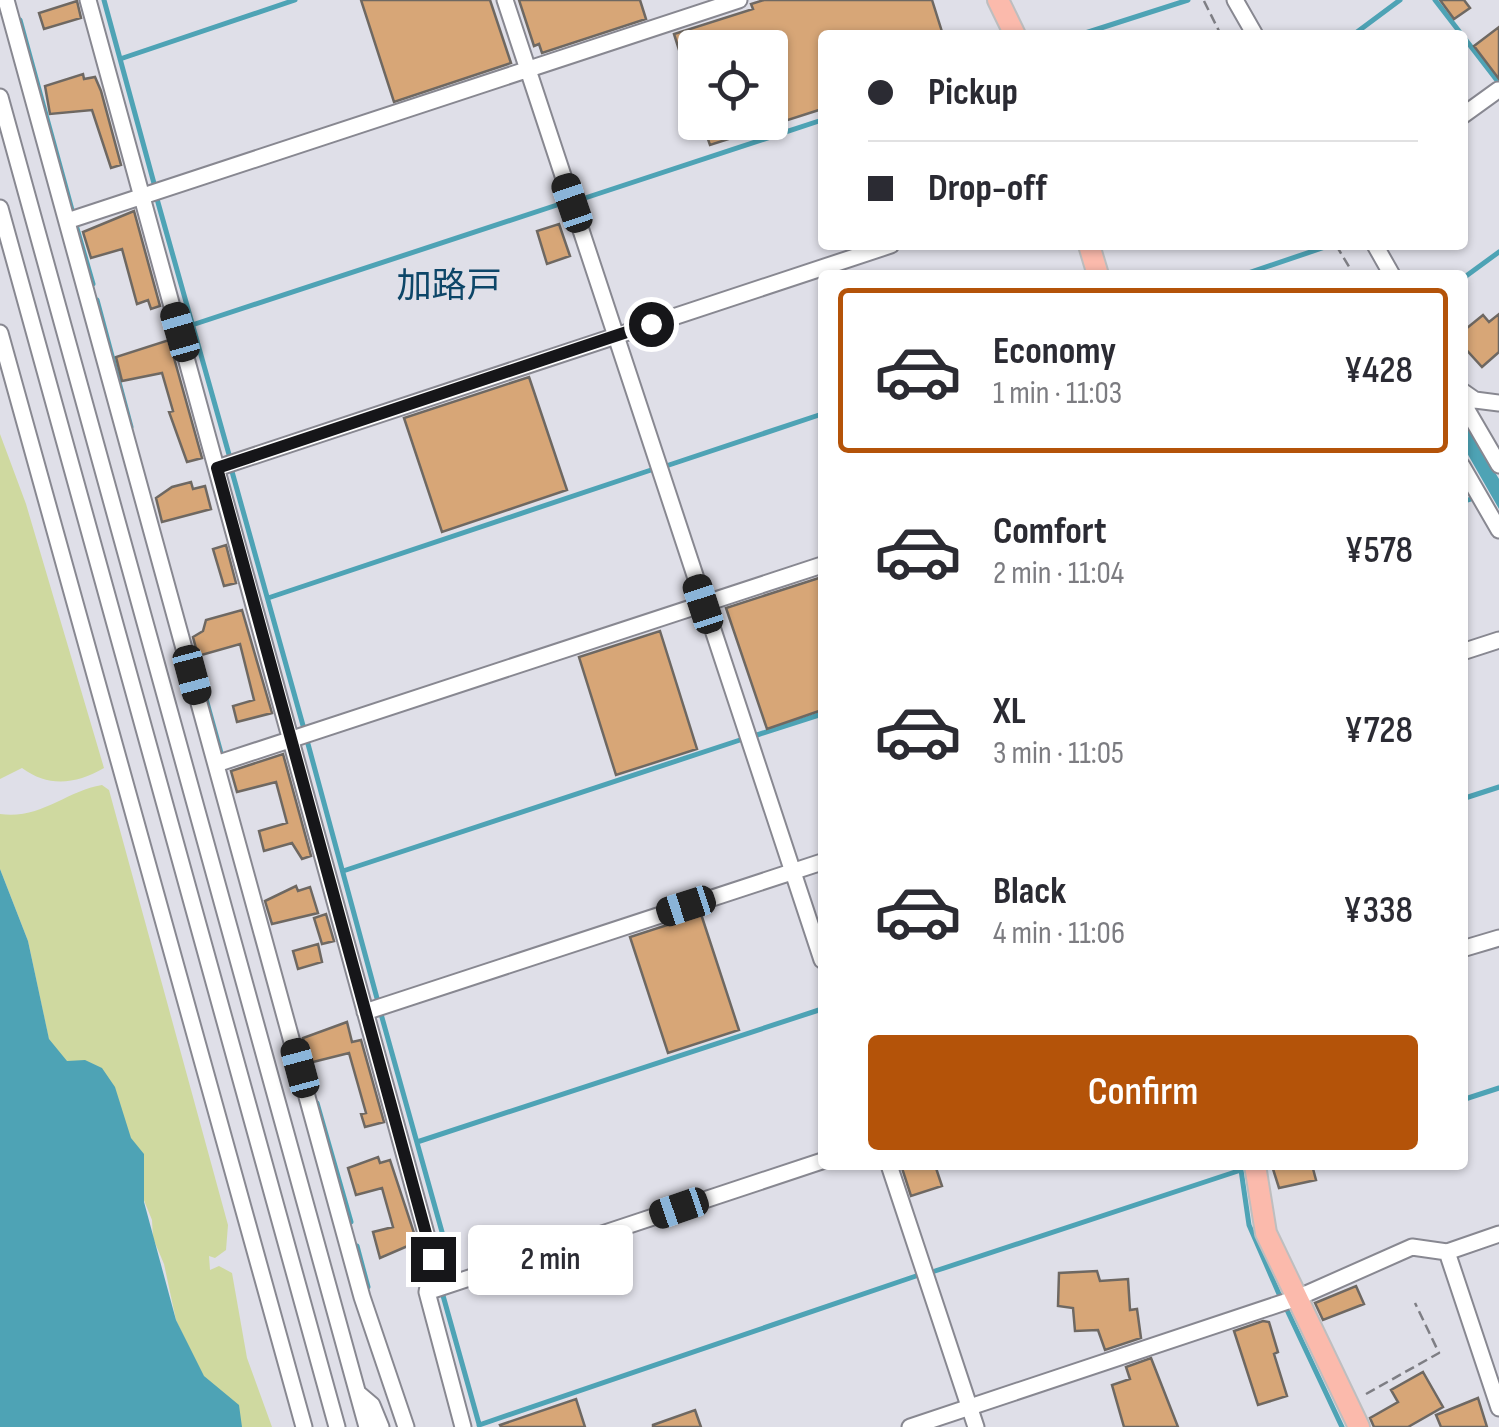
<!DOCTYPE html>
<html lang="en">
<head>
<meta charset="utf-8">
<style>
	body { margin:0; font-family:"Sofia Sans Condensed","Noto Sans JP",sans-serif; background:#f2f2f3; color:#2b2b33; height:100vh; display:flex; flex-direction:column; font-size:38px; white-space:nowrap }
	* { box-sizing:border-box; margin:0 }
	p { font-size:32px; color:#7c7c81 }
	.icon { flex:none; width:55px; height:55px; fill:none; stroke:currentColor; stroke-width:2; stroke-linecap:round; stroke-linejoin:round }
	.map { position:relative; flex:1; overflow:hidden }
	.sheet { position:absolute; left:818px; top:270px; width:650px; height:900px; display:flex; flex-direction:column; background:#fff; border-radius:10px; box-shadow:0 2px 8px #0004 }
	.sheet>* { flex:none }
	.guide { position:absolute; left:818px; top:30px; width:650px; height:220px; border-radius:10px; box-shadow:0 2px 8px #0004; display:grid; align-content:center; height:220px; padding:0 50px; background:#fff }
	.fabs { position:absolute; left:678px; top:30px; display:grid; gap:20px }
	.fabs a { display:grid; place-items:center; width:110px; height:110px; border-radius:10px; background:#fff; box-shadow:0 2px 8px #0004; font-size:50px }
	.end { position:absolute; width:45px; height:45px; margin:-22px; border:12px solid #161619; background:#fff; box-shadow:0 0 0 5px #fff }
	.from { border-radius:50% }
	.bubble { position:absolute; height:70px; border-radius:10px; background:#fff; box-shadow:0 2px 8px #0004; font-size:32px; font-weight:600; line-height:70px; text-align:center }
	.car { position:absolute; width:30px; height:60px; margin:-30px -15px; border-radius:12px; box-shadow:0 0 8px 2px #0007; background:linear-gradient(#222 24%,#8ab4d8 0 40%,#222 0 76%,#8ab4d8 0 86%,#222 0) }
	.guide b { display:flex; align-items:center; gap:35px; height:95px; font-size:38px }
	.guide b+b { border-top:2px solid #e1e1e2 }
	.guide i { width:25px; height:25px; background:#2b2b33 }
	ul { padding:18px 0 0; list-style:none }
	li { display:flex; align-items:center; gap:30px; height:165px; margin:0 20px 15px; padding:0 30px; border:5px solid transparent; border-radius:10px }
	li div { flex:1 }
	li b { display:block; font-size:38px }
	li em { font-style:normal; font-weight:600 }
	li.active { border-color:#b45309 }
	li>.icon { width:90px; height:90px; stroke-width:1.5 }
	.primary-button { display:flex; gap:20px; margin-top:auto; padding:20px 50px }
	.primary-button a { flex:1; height:115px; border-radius:10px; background:#b45309; color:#fff; font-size:40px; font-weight:600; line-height:115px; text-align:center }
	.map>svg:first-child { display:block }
</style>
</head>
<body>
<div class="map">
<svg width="1499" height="1427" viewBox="0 0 1499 1427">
	<rect width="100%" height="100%" fill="#dfdfe8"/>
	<path fill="#cfd9a0" d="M0 434 26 504 104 768C76 784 49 788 22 768L0 779Z
		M102 785 109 790 228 1225 226 1250 215 1258 209 1256 210 1270 219 1266 232 1273 247 1358 272 1427H226L176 1320 164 1264 153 1238 152 1220 123 1149 49 1040 28 941 0 869V814C40 820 66 791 102 785Z"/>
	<path fill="#4ea3b5" d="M1462 418 1499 479V509L1463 446Z
		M0 869 28 941 49 1039 67 1061 85 1060 102 1068 115 1087 131 1138 144 1154V1202L176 1320 204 1376 239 1405 242 1427H0Z"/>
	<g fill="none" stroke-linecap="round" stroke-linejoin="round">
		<path stroke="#4ea3b5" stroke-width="5" d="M104 0 155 187
			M1435 0 1462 35
			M20 20 72 210
			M1079 35 1188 0
			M1353 35 1400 0
			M1462 35 1499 83
			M120 59 295 0
			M157 199 230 458
			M579 200 822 120
			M76 225 93 284
			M1242 275 1331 245
			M1462 279 1499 252
			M97 300 131 427
			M192 325 560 204
			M669 465 822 414
			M231 468 304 729
			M1462 502 1474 498
			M268 598 651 470
			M196 662 201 682
			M206 699 221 753
			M757 735 822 714
			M308 744 378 1002
			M1462 799 1499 787
			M343 871 740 740
			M381 1014 449 1257 438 1283
			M302 1050 312 1086
			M1462 1100 1499 1088
			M317 1103 351 1222
			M417 1142 822 1009
			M1265 1165H1266
			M357 1246 368 1287
			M935 1271 1241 1170 1249 1225 1279 1294
			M442 1292 479 1424
			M1287 1310 1342 1427
			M479 1425 916 1276"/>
	</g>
	<path fill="#d7a677" stroke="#6e6862" stroke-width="2.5" d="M361 0H490L511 63 394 102Z
		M519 0H640L646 19 542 53 539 44 534 46Z
		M764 0H932L943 35H822V109L710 145 702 122H770V48H695L692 91 674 34 753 9 751 4Z
		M1440 0H1464L1470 8 1454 19Z
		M77 1 81 18 44 29 39 13Z
		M1499 27V79L1474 46Z
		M83 74 84 79 95 77 101 91 121 165 111 168 92 110 50 114 45 86Z
		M134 211 160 306 151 309 148 300 137 304 122 249 91 258 83 232Z
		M559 224 570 256 547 264 537 231Z
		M1499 314V352L1482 367 1462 345V332L1483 315 1489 322Z
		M169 340 202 458 187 462 169 412 173 411 162 373 122 381 116 357Z
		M529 377 567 490 442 532 404 418Z
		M191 482 193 489 205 486 211 509 162 522 156 498 172 487Z
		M226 545 236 583 224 586 213 549Z
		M822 577V710L767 729 726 608Z
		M242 610 272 713 237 722 233 706 254 700 240 644 198 656 193 637 203 631 206 620Z
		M660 631 697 749 616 775 579 657Z
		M283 754 311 856 302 859 292 843 264 851 259 831 287 823 276 782 237 792 231 771Z
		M296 886 298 891 310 887 318 913 272 924 265 901Z
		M326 914 334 941 322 944 314 918Z
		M701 914 739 1030 668 1053 630 937Z
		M318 944 322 962 298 969 293 951Z
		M347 1022 352 1042 361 1040 384 1122 365 1127 361 1114 366 1113 349 1053 309 1063 303 1038Z
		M378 1157 380 1163 390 1160 417 1242 380 1258 373 1232 393 1227 382 1188 356 1195 348 1168Z
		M901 1165H935L942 1186 911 1196Z
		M1286 1165H1312L1316 1180 1279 1188 1273 1169Z
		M1097 1271 1100 1281 1128 1279 1130 1310 1137 1309 1141 1338 1105 1350 1098 1330 1075 1331 1073 1308 1058 1306 1059 1273Z
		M1356 1286 1364 1304 1323 1320 1315 1303Z
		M1263 1321 1269 1322 1278 1352 1274 1354 1287 1396 1258 1405 1234 1331Z
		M1151 1358 1178 1427H1124L1112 1385 1130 1379 1126 1367Z
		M1423 1372 1443 1407 1408 1427H1374L1370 1418 1398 1402 1391 1390Z
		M1478 1398 1487 1427H1441L1436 1415Z
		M576 1399 585 1427H501L500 1425Z
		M695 1410 701 1427H653V1425Z"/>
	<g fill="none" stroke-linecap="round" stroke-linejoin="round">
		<defs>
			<path id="minor" d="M6 0 362 1297 406 1427
				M88 0 433 1259 427 1292 463 1427
				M505 0 822 960
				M1235 0 1255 35
				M0 97 367 1427
				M1462 116 1498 90
				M0 208 337 1427
				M67 221 739 0
				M1375 245 1392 275
				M0 333 304 1427
				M1462 391 1475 400 1499 403
				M1465 393 1467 410 1499 465
				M1462 466 1499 530
				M217 468 891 245
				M1462 652 1499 640
				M216 764 822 565
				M1462 949 1499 938
				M365 1012 822 862
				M889 1165 976 1427
				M1447 1252 1499 1234
				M427 1292 822 1161
				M359 1394 372 1405 381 1427
				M910 1427 1297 1298 1412 1247 1447 1252 1499 1408"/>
			<path id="major" d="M998 0 1015 35
				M1089 245 1098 275
				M1255 1165 1266 1233 1359 1427"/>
		</defs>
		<use href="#minor" stroke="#888891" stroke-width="19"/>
		<use href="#major" stroke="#bebebf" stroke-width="24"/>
		<path stroke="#7e7e84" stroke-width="2.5" stroke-dasharray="10 5" stroke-linecap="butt" d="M1204 1 1221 35
			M1336 245 1354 275
			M1366 1394 1439 1353 1415 1303"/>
		<use href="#minor" stroke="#fff" stroke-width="15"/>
		<use href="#major" stroke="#fbbaac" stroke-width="20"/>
	</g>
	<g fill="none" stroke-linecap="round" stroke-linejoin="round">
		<path stroke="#161619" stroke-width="12" d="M433 1259 217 468 651 324"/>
	</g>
	<g text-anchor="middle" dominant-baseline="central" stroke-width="9" stroke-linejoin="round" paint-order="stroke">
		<g font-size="35" fill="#0d4668" stroke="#dfdfe8">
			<text x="449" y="286">加路戸</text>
		</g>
	</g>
</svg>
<div class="fabs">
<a><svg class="icon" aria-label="locate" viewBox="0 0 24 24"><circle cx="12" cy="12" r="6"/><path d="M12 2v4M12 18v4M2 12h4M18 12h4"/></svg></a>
</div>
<i class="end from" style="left:651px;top:324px"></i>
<i class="end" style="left:433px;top:1259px"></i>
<div class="bubble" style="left:468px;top:1225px;width:165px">2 min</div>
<i class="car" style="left:572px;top:203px;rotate:341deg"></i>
<i class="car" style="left:180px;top:332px;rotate:344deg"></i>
<i class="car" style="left:703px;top:604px;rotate:342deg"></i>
<i class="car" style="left:192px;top:675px;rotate:165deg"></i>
<i class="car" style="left:686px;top:906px;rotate:252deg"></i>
<i class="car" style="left:300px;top:1068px;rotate:345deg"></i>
<i class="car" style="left:679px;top:1208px;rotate:251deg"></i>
<div class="guide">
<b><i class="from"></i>Pickup</b>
<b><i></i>Drop-off</b>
</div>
<section class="sheet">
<ul>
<li class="active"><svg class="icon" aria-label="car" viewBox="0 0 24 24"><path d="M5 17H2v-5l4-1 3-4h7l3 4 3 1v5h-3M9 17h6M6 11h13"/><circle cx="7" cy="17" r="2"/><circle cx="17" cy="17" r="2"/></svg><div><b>Economy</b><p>1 min · 11:03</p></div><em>¥428</em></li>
<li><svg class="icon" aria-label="car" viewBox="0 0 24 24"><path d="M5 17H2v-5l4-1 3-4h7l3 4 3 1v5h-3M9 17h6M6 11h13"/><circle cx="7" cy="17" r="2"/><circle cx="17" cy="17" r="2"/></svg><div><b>Comfort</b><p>2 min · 11:04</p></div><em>¥578</em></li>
<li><svg class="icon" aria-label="car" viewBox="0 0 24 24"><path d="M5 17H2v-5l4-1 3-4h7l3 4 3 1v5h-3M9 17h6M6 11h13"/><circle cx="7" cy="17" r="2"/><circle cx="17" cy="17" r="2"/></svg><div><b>XL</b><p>3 min · 11:05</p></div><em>¥728</em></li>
<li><svg class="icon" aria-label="car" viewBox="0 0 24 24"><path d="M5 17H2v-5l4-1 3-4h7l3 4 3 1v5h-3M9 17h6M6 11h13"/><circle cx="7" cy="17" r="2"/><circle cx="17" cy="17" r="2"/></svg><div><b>Black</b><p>4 min · 11:06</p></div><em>¥338</em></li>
</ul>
<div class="primary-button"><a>Confirm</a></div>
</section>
</div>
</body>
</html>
